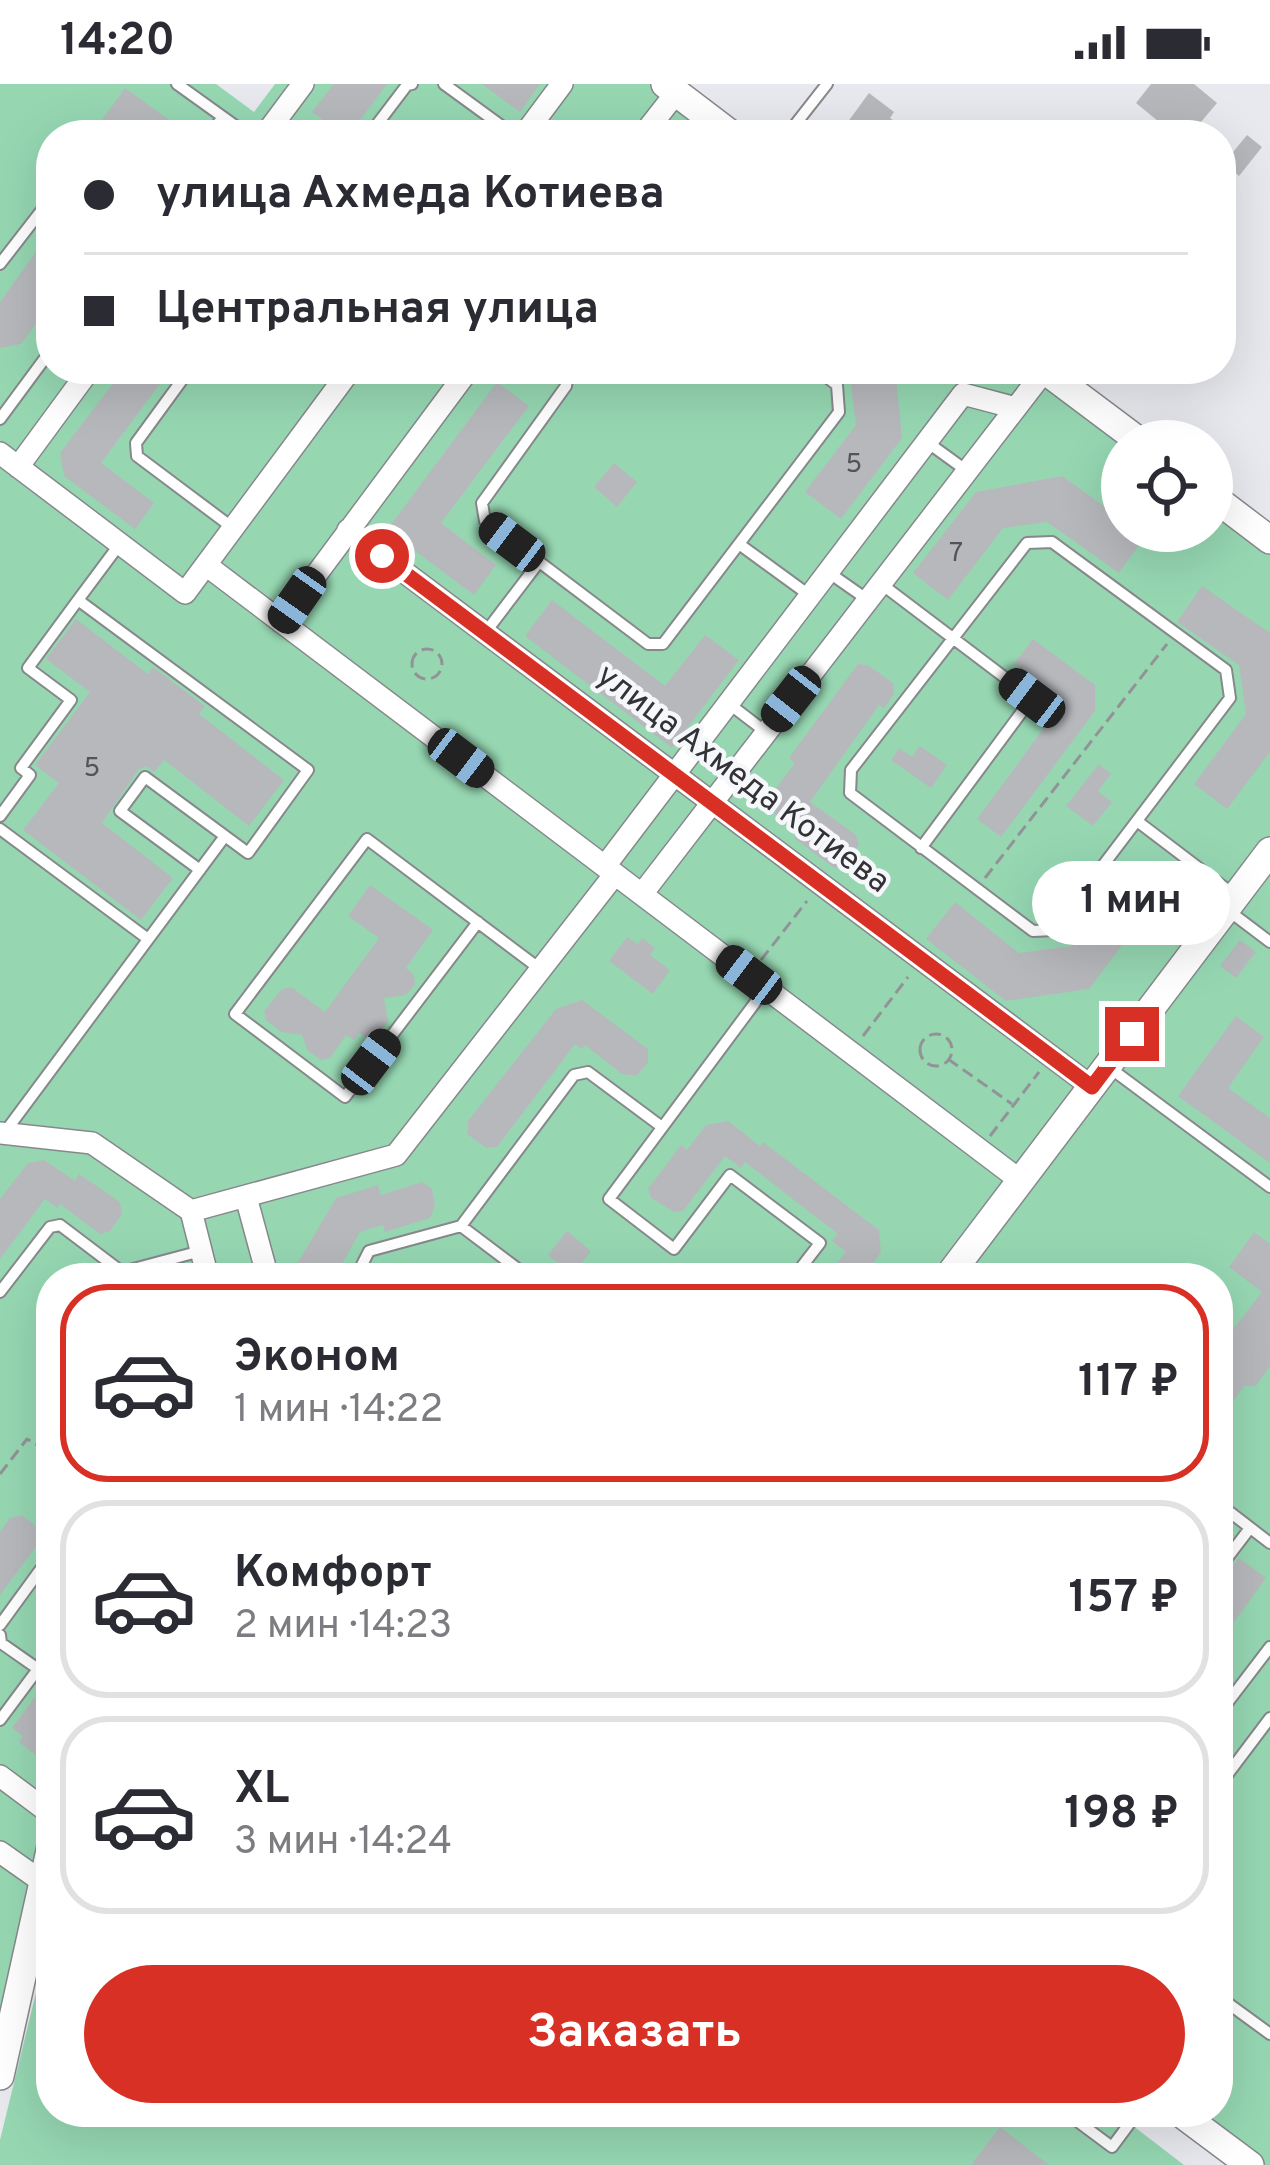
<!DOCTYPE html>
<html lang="ru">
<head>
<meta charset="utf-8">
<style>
	body { margin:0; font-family:Overpass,sans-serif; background:#f7f7f7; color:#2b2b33; height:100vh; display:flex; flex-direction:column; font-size:45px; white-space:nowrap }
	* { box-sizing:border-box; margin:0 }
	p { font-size:39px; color:#7c7c81 }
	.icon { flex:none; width:66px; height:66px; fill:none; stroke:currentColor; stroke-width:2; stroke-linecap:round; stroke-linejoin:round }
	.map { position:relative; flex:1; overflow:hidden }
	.side { position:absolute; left:36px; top:1179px; width:1197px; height:864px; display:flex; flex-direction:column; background:#fff; border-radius:48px; box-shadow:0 12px 48px #0002 }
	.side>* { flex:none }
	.top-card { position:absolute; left:36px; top:36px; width:1200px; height:264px; border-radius:48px; box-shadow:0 12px 48px #0002; display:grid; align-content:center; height:264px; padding:0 48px; background:#fff }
	.controls { position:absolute; left:1101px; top:336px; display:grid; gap:24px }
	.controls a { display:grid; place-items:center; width:132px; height:132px; border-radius:50%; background:#fff; box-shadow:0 12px 48px #0002; font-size:60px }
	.end { position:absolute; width:54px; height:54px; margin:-27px; border:15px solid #d93025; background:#fff; box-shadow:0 0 0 6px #fff }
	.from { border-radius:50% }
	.bubble { position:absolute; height:84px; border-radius:42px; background:#fff; box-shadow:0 12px 48px #0002; font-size:39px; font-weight:700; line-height:84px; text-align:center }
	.car { position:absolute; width:36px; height:72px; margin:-36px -18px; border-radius:15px; box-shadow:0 0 9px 3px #0007; background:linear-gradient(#222 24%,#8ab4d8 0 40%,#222 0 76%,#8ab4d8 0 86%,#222 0) }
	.top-card b { display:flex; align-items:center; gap:42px; height:114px; font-size:45px }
	.top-card b+b { border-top:3px solid #e1e1e2 }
	.top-card i { width:30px; height:30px; background:#2b2b33 }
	ul { padding:21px 0 0; list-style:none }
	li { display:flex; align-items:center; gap:36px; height:198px; margin:0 24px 18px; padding:0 24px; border:6px solid #e1e1e2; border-radius:48px }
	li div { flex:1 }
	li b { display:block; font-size:45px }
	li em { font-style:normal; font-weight:700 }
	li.active { border-color:#d93025 }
	li>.icon { width:108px; height:108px; stroke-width:1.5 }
	.action { display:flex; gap:24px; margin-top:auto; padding:24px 48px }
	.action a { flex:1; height:138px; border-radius:72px; background:#d93025; color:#fff; font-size:48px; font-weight:700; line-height:138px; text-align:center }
	.status { display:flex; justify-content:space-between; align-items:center; height:84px; padding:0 60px; background:#fff; direction:ltr }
	.status svg { height:33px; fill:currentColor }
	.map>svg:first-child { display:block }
</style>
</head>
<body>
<div class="status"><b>14:20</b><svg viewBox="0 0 49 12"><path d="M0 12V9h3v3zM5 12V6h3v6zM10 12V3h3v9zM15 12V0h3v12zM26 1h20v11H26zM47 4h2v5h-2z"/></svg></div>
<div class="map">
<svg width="1270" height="2081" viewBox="0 0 1270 2081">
	<rect width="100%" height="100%" fill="#e8e9ee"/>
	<path fill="#96d7b2" d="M0 0H216L254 28 275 0H665L732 51H51V285H1043L1122 357V447H1212V412L1270 456V2081H1250L1179 2028H1218V1194H51V1762L0 1992Z
		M51 1847V2028H1115L1184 2081H0V2056Z"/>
	<path fill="#b7b8bc" d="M334 0H387L349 51H343L312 28Z
		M482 0H540L520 28Z
		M1151 0H1194L1217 19 1190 51H1175L1136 19Z
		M125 4 173 39 164 51H91Z
		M869 9 894 28 890 34 902 43 896 51H850L842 46Z
		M1247 51 1262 63 1239 92 1224 79Z
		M51 147V211L43 222 47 225 21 260 0 264V218Z
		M124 285H171L101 379 154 419 135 445 64 392 60 369Z
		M849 285H895L902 354 841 435 805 408 856 341Z
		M497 298 529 322 441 439 496 481 474 511 387 446Z
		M614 379 637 398 617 423 594 403Z
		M1062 392 1122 435V447H1149L1119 489 1047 438 1003 444 948 516 913 489 976 408Z
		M1202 502 1270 549V668L1227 725 1194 700 1246 630 1239 581 1177 538Z
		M552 516 665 602 705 551 739 576 672 664 525 552Z
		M76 535 148 590 153 583 205 622 199 630 284 696 249 742 164 676 154 688 146 682 138 686 102 739 173 794 141 836 23 746 59 699 35 681 90 608 46 575Z
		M1033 555 1095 601V627L1001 753 977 735 1064 617 1014 580Z
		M858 580 868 581 893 599 894 610 884 624 879 621 810 718 856 751 859 761 843 784H834L794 754 798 748 775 730 771 711 795 679 789 674Z
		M920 662 947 681 931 704 891 676 899 664 912 673Z
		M1099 680 1111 690 1098 707 1112 718 1093 742 1066 722Z
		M1118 800 1150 824 1089 905 1006 917 926 855 955 818 1019 869 1072 862Z
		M370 801 433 846 406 884 414 891 415 900 406 911 384 914 388 937 376 954 369 956 359 949 354 956 346 951 330 974 321 976 308 967 302 951 281 948 266 936 264 927 282 905 291 903 325 928 379 854 348 832Z
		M627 853 638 860 642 854 655 864 650 871 670 886 653 910 609 877Z
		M1240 856 1256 868 1236 894 1220 882Z
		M582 916 648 965V979L636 992 622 990 585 961 582 965 575 960 497 1063 486 1064 467 1050 468 1037 556 925Z
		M1236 932 1264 953 1228 1004 1270 1034V1079L1178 1012Z
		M728 1037 760 1062 763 1058 879 1146 881 1168 863 1194H825L846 1168 832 1157 838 1150 745 1078 741 1084 725 1072 683 1127 674 1128 651 1114 648 1105 681 1061 687 1066 706 1041Z
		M44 1076 75 1097 79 1090 120 1118 122 1130 110 1147 100 1150 60 1120 57 1124 45 1115 0 1175V1115L28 1079Z
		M422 1098 432 1105 435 1122 430 1134 385 1148 383 1141 360 1148 334 1194H289L336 1114 378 1101 381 1111Z
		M567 1147 591 1167 572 1191 548 1171Z
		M1254 1148 1270 1160V1282L1256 1302H1244L1218 1338V1265L1262 1208 1229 1183Z
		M22 1431 42 1447 38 1460 0 1511V1448L10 1434Z
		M1239 1474 1266 1494 1218 1560V1501Z
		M35 1613 51 1625V1669L45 1678 19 1658 23 1652 12 1644Z
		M1000 2043 1049 2081H971Z"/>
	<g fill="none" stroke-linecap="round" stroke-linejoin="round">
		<defs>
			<path id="service" d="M177 0 223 33 209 51
				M444 0 514 51
				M223 33 248 51
				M369 51 407 1 412 0
				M787 51 827 0
				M0 180 48 118H51
				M190 285 136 359 137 372 233 444
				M564 285 568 288 566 302 482 419 485 437 648 560H663L839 328 837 301 816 285
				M0 335 51 266
				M927 358 967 387
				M1052 458 1226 586 1230 614 1054 846 1033 847 850 709 851 686 1027 459Z
				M739 460 809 511
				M828 488 868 516
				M880 499 1032 614 921 764
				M78 516 119 461
				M485 549 539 478
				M728 619 766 648
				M0 732 30 691 21 684 71 616 28 584 78 516 308 686 248 769 145 693 120 727 200 786
				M1137 737 1233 810
				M0 745 148 855
				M1229 827 1270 858
				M478 838 345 1013 235 930 367 755 540 885
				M766 904 609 1115 674 1165 730 1091 820 1159 793 1194
				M1110 984 1270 1103
				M5 1048 225 752
				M461 1142 530 1194
				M362 1194 360 1185 369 1167 461 1142 574 991 588 988 662 1043
				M0 1208 50 1143 60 1141 122 1188 201 1167
				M1218 1419 1270 1459
				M1218 1486 1250 1444
				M0 1541 51 1471
				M0 1551 1 1559 51 1594
				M1218 1631 1270 1563
				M0 1636 38 1585
				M1218 1703 1270 1634
				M1218 1912 1270 1950
				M1065 2028 1112 2063 1138 2028"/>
			<path id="minor" d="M265 51 303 0
				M524 51 562 0
				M643 51 676 9
				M0 369 185 509 351 285
				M18 383 90 285
				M348 446 1092 1003
				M206 481 1021 1097
				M281 538 469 285
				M605 782 963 310 1016 324
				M642 810 1045 286
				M0 1049 92 1059 191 1127 396 1071 615 790
				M246 1113 268 1194
				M191 1127 208 1194
				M0 1692 51 1730
				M0 1768 44 1799"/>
			<path id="tertiary" d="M665 0 732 51
				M1043 285 1139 357
				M1212 412 1270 456
				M947 1194 1270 767
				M0 1992 51 1762
				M1179 2028 1250 2081"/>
		</defs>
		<use href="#service" stroke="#87888c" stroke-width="14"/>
		<use href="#minor" stroke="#87888c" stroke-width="24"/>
		<use href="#tertiary" stroke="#87888c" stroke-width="30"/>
		<path stroke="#929396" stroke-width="3" stroke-dasharray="12 6" stroke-linecap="butt" d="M412 580a15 15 0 1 1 30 0a15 15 0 1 1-30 0Z
			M985 794 1167 560
			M761 876 807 817
			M920 966a16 16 0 1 1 32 0a16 16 0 1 1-32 0Z
			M863 952 908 893
			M948 975 1012 1020
			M990 1052 1039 988
			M0 1390 27 1355 51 1369"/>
		<use href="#service" stroke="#fff" stroke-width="10"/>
		<use href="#minor" stroke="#fff" stroke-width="21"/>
		<use href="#tertiary" stroke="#fff" stroke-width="27"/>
	</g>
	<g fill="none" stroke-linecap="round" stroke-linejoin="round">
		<path stroke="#d93025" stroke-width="15" d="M382 472 1092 1003 1132 950"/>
	</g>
	<g text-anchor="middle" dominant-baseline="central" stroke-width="9" stroke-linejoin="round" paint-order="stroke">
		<g font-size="27" fill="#545457">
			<text x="854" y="381">5</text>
			<text x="956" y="470">7</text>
			<text x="92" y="685">5</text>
		</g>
		<g font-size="33" fill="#333335" stroke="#f5f7fb">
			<text transform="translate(742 696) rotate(37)">улица Ахмеда Котиева</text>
		</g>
	</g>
</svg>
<div class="controls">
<a><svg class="icon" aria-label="locate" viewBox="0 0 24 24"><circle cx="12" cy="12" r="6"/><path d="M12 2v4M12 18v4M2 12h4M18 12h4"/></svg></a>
</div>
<i class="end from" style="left:382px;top:472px"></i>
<i class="end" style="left:1132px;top:950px"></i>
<div class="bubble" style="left:1032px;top:777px;width:198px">1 мин</div>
<i class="car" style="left:512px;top:458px;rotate:307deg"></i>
<i class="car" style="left:297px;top:516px;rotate:215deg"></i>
<i class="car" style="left:1032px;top:614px;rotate:307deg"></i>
<i class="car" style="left:791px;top:615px;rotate:218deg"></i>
<i class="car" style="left:461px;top:674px;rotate:127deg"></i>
<i class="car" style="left:749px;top:891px;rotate:307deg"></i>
<i class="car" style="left:371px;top:978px;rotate:37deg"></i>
<div class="top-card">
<b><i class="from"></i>улица Ахмеда Котиева</b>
<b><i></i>Центральная улица</b>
</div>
<section class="side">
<ul>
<li class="active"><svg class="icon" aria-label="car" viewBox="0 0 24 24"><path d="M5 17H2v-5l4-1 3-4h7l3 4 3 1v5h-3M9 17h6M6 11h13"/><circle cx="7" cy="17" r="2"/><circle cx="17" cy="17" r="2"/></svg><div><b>Эконом</b><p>1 мин · 14:22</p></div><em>117 ₽</em></li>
<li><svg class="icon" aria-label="car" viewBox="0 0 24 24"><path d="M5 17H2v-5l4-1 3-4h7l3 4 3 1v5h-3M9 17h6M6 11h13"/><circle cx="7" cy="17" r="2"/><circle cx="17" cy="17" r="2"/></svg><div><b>Комфорт</b><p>2 мин · 14:23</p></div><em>157 ₽</em></li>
<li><svg class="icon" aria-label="car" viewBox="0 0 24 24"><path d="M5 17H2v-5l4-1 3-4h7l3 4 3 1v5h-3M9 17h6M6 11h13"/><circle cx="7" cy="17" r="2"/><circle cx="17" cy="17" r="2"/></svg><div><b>XL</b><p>3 мин · 14:24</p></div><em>198 ₽</em></li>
</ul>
<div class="action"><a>Заказать</a></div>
</section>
</div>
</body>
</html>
